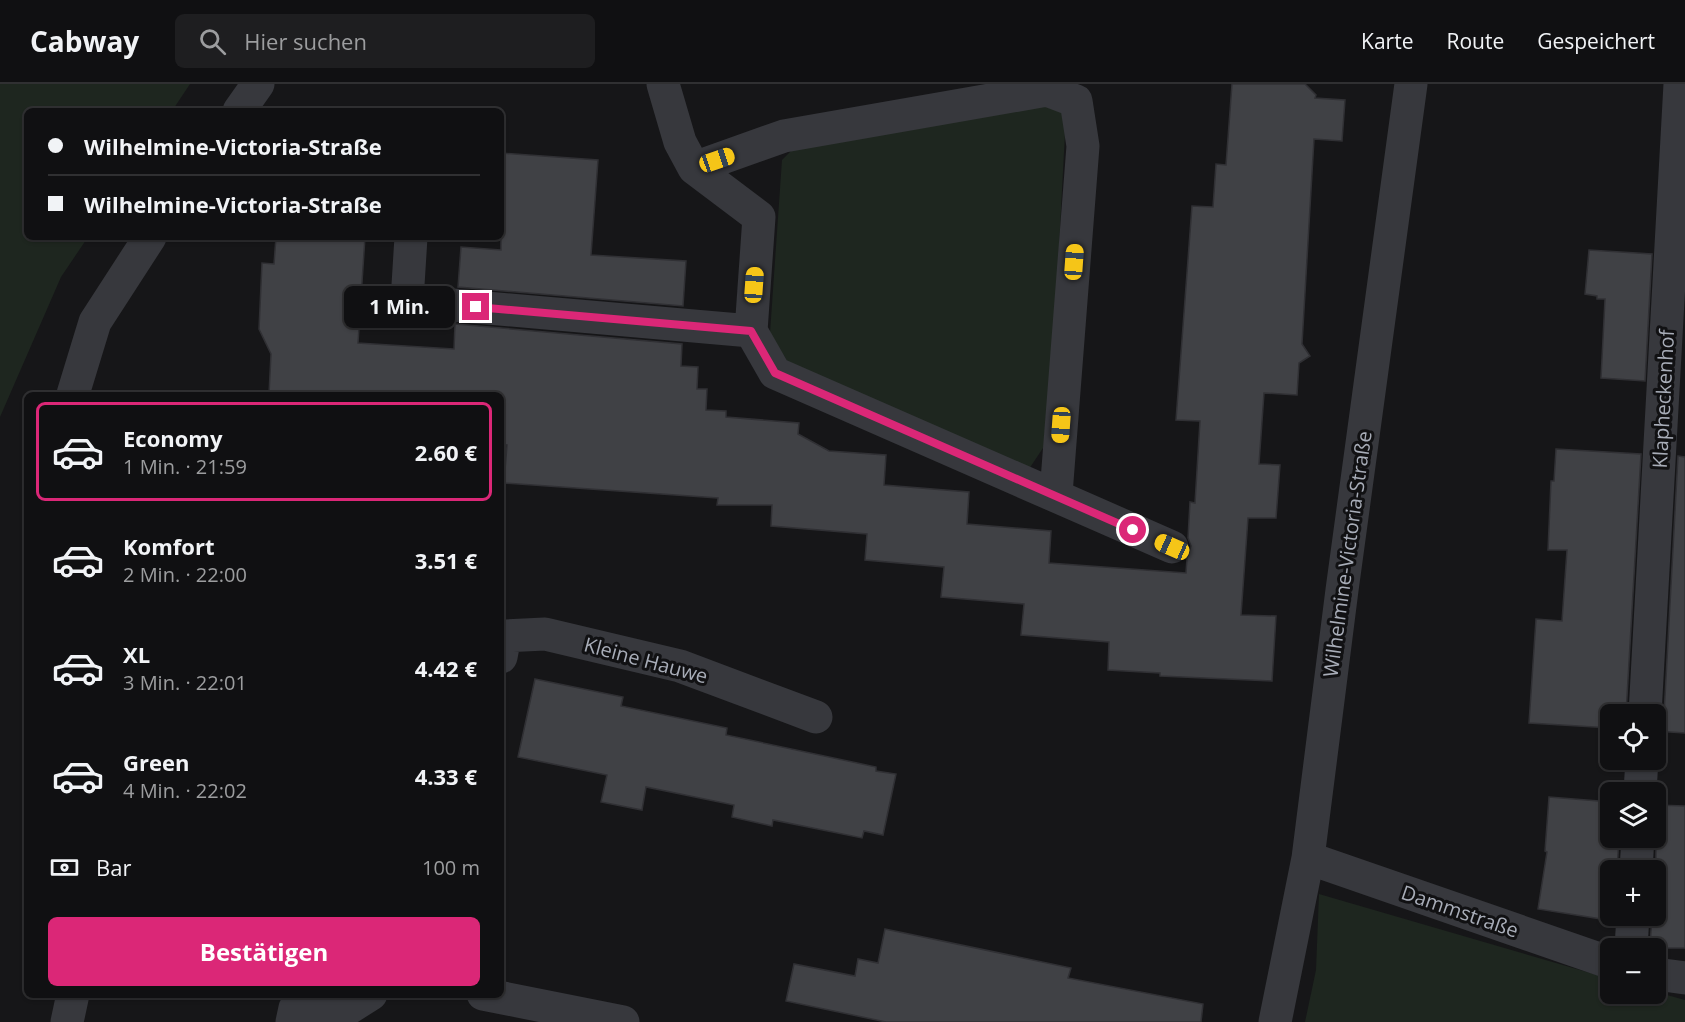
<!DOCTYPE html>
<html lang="de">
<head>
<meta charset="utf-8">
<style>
	body { margin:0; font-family:"Open Sans",sans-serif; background:#1e1e20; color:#f1f3f6; height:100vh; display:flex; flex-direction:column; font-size:22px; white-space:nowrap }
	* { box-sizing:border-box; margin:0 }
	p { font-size:20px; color:#9c9d9f }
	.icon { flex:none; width:33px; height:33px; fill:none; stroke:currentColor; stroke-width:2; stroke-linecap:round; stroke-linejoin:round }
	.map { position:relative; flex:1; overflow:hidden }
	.side { position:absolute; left:24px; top:308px; width:480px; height:606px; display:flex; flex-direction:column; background:#101012; border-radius:9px; box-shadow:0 2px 4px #0004,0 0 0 2px #303032 }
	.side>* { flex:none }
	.top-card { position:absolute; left:24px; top:24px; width:480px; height:132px; border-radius:9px; box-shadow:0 2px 4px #0004,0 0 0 2px #303032; display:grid; align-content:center; height:132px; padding:0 24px; background:#101012 }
	.controls { position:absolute; left:1600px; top:620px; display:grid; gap:12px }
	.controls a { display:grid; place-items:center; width:66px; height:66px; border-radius:9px; background:#101012; box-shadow:0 2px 4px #0004,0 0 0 2px #303032; font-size:30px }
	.end { position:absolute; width:27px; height:27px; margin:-14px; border:8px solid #db2777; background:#fff; box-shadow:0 0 0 3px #fff }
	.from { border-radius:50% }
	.bubble { position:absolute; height:42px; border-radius:9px; background:#101012; box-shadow:0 2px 4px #0004,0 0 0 2px #303032; font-size:20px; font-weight:700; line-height:42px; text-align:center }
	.car { position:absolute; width:18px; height:36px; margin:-18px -9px; border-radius:8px; box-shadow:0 0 4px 2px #0007; background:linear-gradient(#f5c518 24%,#345 0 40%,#f5c518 0 76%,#345 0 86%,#f5c518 0) }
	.top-card b { display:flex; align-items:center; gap:21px; height:57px; font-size:22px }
	.top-card b+b { border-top:2px solid #303032 }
	.top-card i { width:15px; height:15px; background:#f1f3f6 }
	ul { padding:10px 0 0; list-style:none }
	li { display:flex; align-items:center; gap:18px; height:99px; margin:0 12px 9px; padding:0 12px; border:3px solid transparent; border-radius:9px }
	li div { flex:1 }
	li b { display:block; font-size:22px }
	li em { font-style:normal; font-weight:700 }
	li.current { border-color:#db2777 }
	li>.icon { width:54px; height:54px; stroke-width:1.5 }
	.pay { display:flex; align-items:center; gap:15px; height:66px; padding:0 24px; font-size:22px }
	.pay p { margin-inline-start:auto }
	.cta { display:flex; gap:12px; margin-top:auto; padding:12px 24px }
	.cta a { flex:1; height:69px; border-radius:9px; background:#db2777; color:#fff; font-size:24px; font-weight:700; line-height:69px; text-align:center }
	header { display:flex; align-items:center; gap:36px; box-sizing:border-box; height:84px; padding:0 30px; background:#101012; border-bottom:2px solid #303032 }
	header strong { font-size:28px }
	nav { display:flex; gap:33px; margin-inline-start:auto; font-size:21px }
	.search { width:420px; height:54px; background:#1e1e20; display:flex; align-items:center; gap:15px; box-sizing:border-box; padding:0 21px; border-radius:9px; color:#9c9d9f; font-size:22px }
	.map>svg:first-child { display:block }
</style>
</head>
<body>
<header>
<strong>Cabway</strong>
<div class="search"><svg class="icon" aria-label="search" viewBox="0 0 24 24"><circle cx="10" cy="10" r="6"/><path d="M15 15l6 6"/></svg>Hier suchen</div>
<nav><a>Karte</a><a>Route</a><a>Gespeichert</a></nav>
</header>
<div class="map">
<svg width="1685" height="938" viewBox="0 0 1685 938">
	<rect width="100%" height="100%" fill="#161618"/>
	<path fill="#1e261f" d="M0 0H190L172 27H27V153H88L61 193 0 333Z
		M1048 17 1066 30 1049 355 1029 385 789 280 770 249 782 76 797 61Z
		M1319 810 1611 895V909L1656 908 1685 916V938H1305L1316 886Z"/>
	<path fill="#404145" stroke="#303034" stroke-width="1.5" d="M1232 0H1305L1316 11 1315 14 1345 16 1342 57 1314 55 1302 260 1310 272 1299 279 1297 311 1264 309 1259 380 1280 381 1276 434H1248L1241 531 1276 532 1272 597 1160 592V589L1108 586 1109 558 1021 551 1024 520 941 513 944 483 865 476 867 450 771 442 772 421H717L718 414 504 399 507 361 501 360V310H269L271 270 259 245 262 179 274 180 276 153H365L358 259 454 265 455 240 682 260 681 282 698 283 697 305H707L706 326 726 327V333L799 339 798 350 829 367 886 371 884 401 969 408 967 440 1051 447 1049 479 1186 489 1187 474 1191 462 1188 454 1190 418 1195 419 1200 337 1176 336 1192 122 1213 123 1216 80 1226 81Z
		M501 69 598 76 591 171 686 177 683 222 458 203 461 163 501 166Z
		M1589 166 1652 170 1645 297 1601 294 1605 215H1597V212L1585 210Z
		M1556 365 1641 370 1626 630H1611V644L1529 639 1536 535 1562 537 1567 466H1548L1551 397H1554Z
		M1678 372 1685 373V649L1656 647 1664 631Z
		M535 595 623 613 621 622 727 644 726 651 876 683V687L896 690 883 751 864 747 862 754 773 736 772 742 732 733 734 721 646 703 642 726 601 718 607 691 518 673Z
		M1549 713 1611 718V753H1619L1617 786H1611V831H1614V837L1538 825 1547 768 1545 767Z
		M1656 721 1685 722V864H1650L1652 831H1656Z
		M885 845 1071 884 1068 894 1203 920 1201 938H886L786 917 794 880 855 892 858 875 878 879Z"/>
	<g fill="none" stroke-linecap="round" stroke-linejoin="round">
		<path stroke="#37383d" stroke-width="33" d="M663 0 680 58 694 84 759 133 751 247 775 289 1172 463
			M239 27 258 0
			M694 84 784 52 1047 6 1076 17 1083 62 1056 410
			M411 153 407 217 751 247
			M73 310 95 238 150 153
			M501 573 505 552 545 550 680 582 816 633
			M1645 630 1680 0
			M1640 708 1642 675
			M1308 774 1611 879
			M1636 786 1638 753
			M1631 864 1633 831
			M1656 890 1685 894
			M483 910 623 938
			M67 938 73 910
			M292 938 295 924 335 933 371 910
			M1275 938 1308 774 1342 506 1411 0"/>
	</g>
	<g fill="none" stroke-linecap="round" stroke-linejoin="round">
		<path stroke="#db2777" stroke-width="8" d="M476 223 751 247 775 289 1133 446"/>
	</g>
	<g text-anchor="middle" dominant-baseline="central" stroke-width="6" stroke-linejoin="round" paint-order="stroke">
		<g font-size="20" fill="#a8adb8" stroke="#111113">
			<text transform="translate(1663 315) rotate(-87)">Klapheckenhof</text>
			<text transform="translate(1347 470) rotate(-82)">Wilhelmine-Victoria-Straße</text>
			<text transform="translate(646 576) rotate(15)">Kleine Hauwe</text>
			<text transform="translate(1460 827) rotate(19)">Dammstraße</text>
		</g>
	</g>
</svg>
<div class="controls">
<a><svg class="icon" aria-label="locate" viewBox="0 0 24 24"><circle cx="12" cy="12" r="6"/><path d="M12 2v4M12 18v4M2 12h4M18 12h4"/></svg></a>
<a><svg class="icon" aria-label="layers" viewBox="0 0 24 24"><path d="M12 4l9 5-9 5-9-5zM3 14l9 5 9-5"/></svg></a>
<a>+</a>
<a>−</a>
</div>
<i class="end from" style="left:1133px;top:446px"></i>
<i class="end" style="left:476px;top:223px"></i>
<div class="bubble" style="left:344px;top:202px;width:111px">1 Min.</div>
<i class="car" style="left:717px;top:76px;rotate:71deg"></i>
<i class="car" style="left:1074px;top:178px;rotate:4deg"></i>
<i class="car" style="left:754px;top:201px;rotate:4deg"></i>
<i class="car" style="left:1061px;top:341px;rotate:184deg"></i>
<i class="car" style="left:1172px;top:463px;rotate:294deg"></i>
<div class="top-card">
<b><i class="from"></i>Wilhelmine-Victoria-Straße</b>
<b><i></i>Wilhelmine-Victoria-Straße</b>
</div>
<section class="side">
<ul>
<li class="current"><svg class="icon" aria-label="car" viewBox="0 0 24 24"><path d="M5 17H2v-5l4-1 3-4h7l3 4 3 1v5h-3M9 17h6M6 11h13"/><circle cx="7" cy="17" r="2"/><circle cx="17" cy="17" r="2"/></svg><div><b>Economy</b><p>1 Min. · 21:59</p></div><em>2.60 €</em></li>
<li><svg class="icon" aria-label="car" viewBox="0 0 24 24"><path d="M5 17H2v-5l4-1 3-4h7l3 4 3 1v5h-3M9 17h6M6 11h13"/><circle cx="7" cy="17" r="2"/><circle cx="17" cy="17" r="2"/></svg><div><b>Komfort</b><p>2 Min. · 22:00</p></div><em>3.51 €</em></li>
<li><svg class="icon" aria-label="car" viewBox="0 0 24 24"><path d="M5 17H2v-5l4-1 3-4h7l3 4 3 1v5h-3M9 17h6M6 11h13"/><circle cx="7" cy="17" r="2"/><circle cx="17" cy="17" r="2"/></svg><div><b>XL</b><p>3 Min. · 22:01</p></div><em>4.42 €</em></li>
<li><svg class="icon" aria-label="car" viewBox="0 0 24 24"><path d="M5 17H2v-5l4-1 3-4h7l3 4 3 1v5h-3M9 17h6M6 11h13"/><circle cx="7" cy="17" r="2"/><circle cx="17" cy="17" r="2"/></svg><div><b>Green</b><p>4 Min. · 22:02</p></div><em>4.33 €</em></li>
</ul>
<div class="pay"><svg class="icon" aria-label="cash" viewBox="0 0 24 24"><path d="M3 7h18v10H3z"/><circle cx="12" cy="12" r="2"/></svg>Bar<p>100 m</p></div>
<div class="cta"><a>Bestätigen</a></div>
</section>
</div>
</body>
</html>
